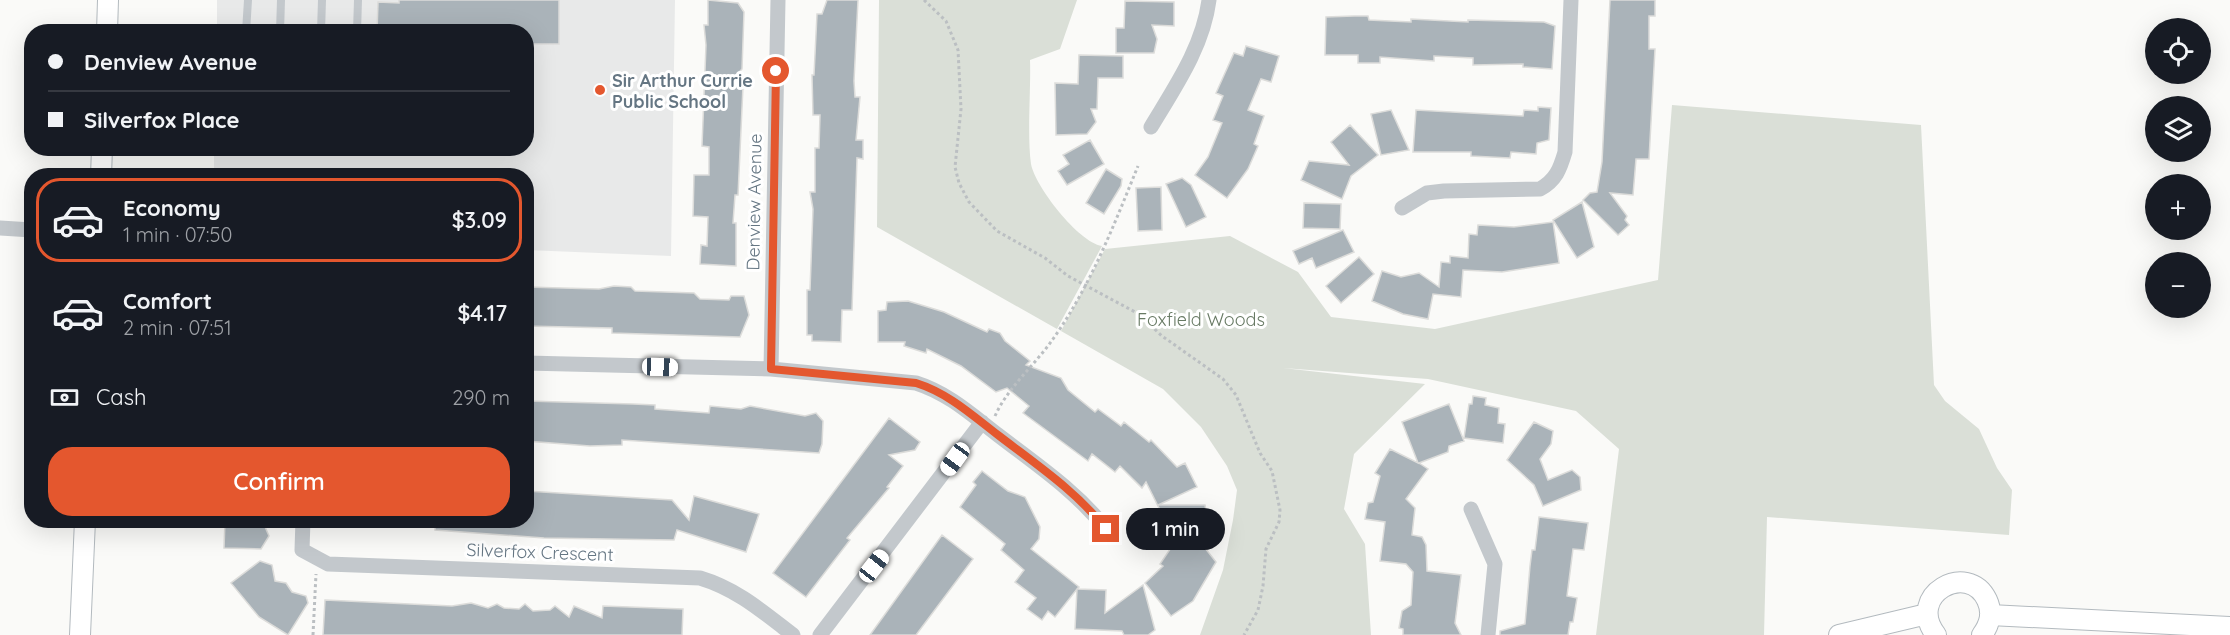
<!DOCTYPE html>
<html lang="en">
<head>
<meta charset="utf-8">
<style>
	body { margin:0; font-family:Quicksand,sans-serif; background:#242831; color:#f1f3f6; height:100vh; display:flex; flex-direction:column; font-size:22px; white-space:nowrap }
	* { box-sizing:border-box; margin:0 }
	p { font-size:20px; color:#9ea1a6 }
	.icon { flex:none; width:33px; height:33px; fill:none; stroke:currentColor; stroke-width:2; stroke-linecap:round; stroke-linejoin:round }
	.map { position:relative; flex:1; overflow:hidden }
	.panel { position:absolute; left:24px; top:168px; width:510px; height:360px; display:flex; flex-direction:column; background:#171b24; border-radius:24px; box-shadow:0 6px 24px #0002 }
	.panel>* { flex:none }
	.hud { position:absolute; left:24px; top:24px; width:510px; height:132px; border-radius:24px; box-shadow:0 6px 24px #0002; display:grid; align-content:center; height:132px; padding:0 24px; background:#171b24 }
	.buttons { position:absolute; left:2145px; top:18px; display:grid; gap:12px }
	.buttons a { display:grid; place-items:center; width:66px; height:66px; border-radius:50%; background:#171b24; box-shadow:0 6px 24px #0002; font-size:30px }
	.end { position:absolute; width:27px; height:27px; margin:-14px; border:8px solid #e4572e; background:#fff; box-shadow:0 0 0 3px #fff }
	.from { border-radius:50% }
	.bubble { position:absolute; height:42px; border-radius:21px; background:#171b24; box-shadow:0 6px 24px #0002; font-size:20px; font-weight:600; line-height:42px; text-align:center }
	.car { position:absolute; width:18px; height:36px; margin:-18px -9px; border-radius:8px; box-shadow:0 0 4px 2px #0007; background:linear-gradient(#fff 24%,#345 0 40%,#fff 0 76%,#345 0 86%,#fff 0) }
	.hud b { display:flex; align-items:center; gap:21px; height:57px; font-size:22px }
	.hud b+b { border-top:2px solid #363941 }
	.hud i { width:15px; height:15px; background:#f1f3f6 }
	ul { padding:10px 0 0; list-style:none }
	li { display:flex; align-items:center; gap:18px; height:84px; margin:0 12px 9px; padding:0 12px; border:3px solid transparent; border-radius:24px }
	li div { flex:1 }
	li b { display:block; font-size:22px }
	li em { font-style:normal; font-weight:600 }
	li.on { border-color:#e4572e }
	li>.icon { width:54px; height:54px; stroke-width:1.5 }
	.pay { display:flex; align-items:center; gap:15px; height:66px; padding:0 24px; font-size:22px }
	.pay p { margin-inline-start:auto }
	.cta { display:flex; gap:12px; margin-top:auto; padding:12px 24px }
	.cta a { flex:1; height:69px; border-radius:24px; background:#e4572e; color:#fff; font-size:24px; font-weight:600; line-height:69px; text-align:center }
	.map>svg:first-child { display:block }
</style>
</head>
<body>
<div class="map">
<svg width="2230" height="635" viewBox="0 0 2230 635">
	<rect width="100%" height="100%" fill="#fafaf8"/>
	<path fill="#e8e9e9" d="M217 0H675L671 256 527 250 526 176H214V149L526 148V32L217 31Z"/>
	<path fill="#dadfd7" d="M879 0H1077L1060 49 1030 60C1031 90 1027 136 1031 164 1035 186 1078 242 1102 246L1057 329 877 227Z
		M1672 105 1921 125 1934 385 1945 401 1979 429 1997 468 2012 490 2009 535 1767 517 1764 635H1596L1619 449 1576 411 1428 379 1283 368 1425 384 1354 454 1344 509 1365 544 1371 635H1200L1223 570 1233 520 1237 490 1227 466 1201 427 1163 389 1061 331 1105 249 1230 236 1298 272 1331 317 1435 329 1658 280Z"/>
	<path fill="#aab3b9" stroke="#dcdcda" stroke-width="1.5" d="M399 0H559V44H526V32H377L378 2 399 3Z
		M708 0 738 3 744 12 742 69 726 86H743L738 195H735L733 223H736V266L700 264 701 245 707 246 708 217 693 216 694 175H709V147L702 146 706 45 704 25H708Z
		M827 0H858L854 81 855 97H860L856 140H863V159L857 158 852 310H842L841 342 812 341V335H807V290H810L813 209 810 192H815V148H819L820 115H813L812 75H814L817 14H822Z
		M1610 0H1655V16H1649V49H1655L1649 159H1636L1633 195 1610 193 1627 216 1625 220 1629 225 1618 235 1583 200 1590 193 1597 192 1602 162Z
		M1125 1 1174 2V26L1152 25 1157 39 1154 53H1116V28H1124Z
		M1354 16H1368L1369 20 1411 22V19L1468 22V20L1544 22 1555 26 1552 69 1523 67V64L1473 65V58L1434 56V61L1380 57V63H1358V55H1325L1326 17Z
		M1246 46 1279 56 1271 82 1261 79 1248 110 1264 116 1254 144 1258 146 1248 169 1227 198 1195 175 1208 157 1222 123 1213 120 1223 96 1216 93 1234 53 1243 56Z
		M1079 55 1123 56V78H1098L1097 109H1091L1096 122 1087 134 1056 135 1055 83 1078 84Z
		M1538 107 1551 108 1549 140 1537 143 1536 154 1511 152 1510 158 1471 156V152H1413L1416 110 1523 116 1524 110 1538 111Z
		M1391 110 1409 150 1381 155 1371 114Z
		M1350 125 1378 155 1351 176 1342 199 1301 180 1309 161 1349 165 1331 142Z
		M1090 140 1104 164 1067 185 1058 171 1069 164 1063 155Z
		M1106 169 1122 179 1121 186 1104 214 1086 203Z
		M1182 178 1191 185 1206 217 1186 227 1166 184Z
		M1161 187 1162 230 1138 231 1136 188Z
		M1582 202 1594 247 1577 258 1553 220Z
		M1304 203 1341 204 1340 229 1303 228Z
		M1553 222 1559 263 1502 272 1463 270 1461 297 1433 294 1428 319 1403 314 1372 301 1382 271 1401 277 1419 273 1439 287 1441 262 1450 263V256L1468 258 1469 234 1477 235 1478 225 1514 227Z
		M1343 230 1354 252 1316 268 1312 258 1299 264 1293 251Z
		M1359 257 1374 274 1341 303 1326 286Z
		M614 286 631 287 635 291 694 293 700 299 729 300 731 296H744L749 315 740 337 612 333V328L526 326V287L599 289Z
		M908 301 944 312 987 332 989 329 1000 333 1005 341 1030 361 1026 365 1061 378 1068 390 1095 412 1098 409 1121 426 1124 422 1149 442 1151 440 1177 467 1185 463 1197 487 1158 505H1205L1209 530H1191L1216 562 1193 601 1171 616 1145 583 1163 566 1160 564 1177 539 1165 530 1164 518 1146 482 1142 488 1120 466 1115 472 1092 454 1088 461 1023 413 1029 406 1007 388 996 392 961 366 927 349 926 353 904 346 905 342H878V311L886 310 887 302Z
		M1473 396 1486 398 1485 405 1499 408 1498 423 1505 424 1503 443 1464 438 1469 404H1472Z
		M526 401 633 404 655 405V409L709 413 710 406 741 409 750 406 805 416 816 413 823 421 822 444 819 453 622 440V445L590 446 526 441Z
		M1449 404 1464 441 1449 446 1448 452 1419 463 1428 469 1406 499 1415 508 1412 535 1422 537 1426 545 1427 571 1461 575 1455 623 1461 635H1403V629L1399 628 1402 611 1411 605 1413 572 1406 564 1380 561 1385 522 1365 519 1368 503 1373 502 1380 476 1375 473 1390 449 1418 463 1402 422Z
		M889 418 920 442 915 450 889 455 903 466 887 487 889 488 847 538 850 540 806 597 773 573Z
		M1534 422 1553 431 1551 444 1540 459 1548 480 1572 470 1580 477 1581 490 1543 506 1534 485 1507 460Z
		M982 471 1008 491 1025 497 1040 527 1039 539 1031 549 1079 587 1077 589 1106 590 1105 613 1143 585 1155 630 1148 635H1124L1122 631 1075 629 1077 589 1055 617 1048 611 1042 620 1027 609 1036 598 1015 582 1024 570 1001 550 1005 544 960 507 976 485 973 482Z
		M526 491 672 500 689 520 694 496 759 514 746 552 677 530 674 540 544 538 435 530V520H526Z
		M1539 517 1588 523 1584 550 1573 549 1567 596 1577 598 1573 622H1570L1568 635H1500V631L1525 624 1530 566 1532 550H1535Z
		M262 520 269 536 261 549 224 548 225 521Z
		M942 535 973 559 916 635H870Z
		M260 561 272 565 275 581 286 583 292 592 306 596 308 603 288 635 259 617 231 583Z
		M325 600 452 606 471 603 488 608 497 604 504 608 519 609 525 604 533 611 550 610 555 606 569 617 574 606 602 618 603 606 683 609 682 635H323Z"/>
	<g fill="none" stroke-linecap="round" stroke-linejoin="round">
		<defs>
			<path id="secondary" d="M107 32 108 0
				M101 176 102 148
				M1990 615 2230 627
				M80 635 85 520
				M1839 635 1927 614
				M1936 635C1905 595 1968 560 1987 600 1993 613 1990 624 1982 635"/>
		</defs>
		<use href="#secondary" stroke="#b3babf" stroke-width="22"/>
		<path stroke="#bbbfc2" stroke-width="3" stroke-dasharray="3 3" stroke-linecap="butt" d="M924 0 946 21 958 50 961 109 955 167 959 183 969 202 997 231 1045 258 1068 276 1137 313 1162 336 1223 379 1236 395 1260 453 1272 471 1280 510 1279 522 1266 549 1263 586 1258 610 1244 635
			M995 416C1008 387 1035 365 1053 339 1090 287 1114 225 1138 166
			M313 635 316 574"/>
		<path stroke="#c3c8cc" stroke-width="8" d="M246 32 248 0
			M280 32 281 0
			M321 32 322 0
			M357 32 358 0
			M255 148 262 151H341L348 148"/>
		<path stroke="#c3c8cc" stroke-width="15" d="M1151 127C1175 87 1203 47 1209 0
			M1402 208 1427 193 1444 191 1540 189C1556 180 1560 169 1565 152L1571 0
			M0 228 32 230
			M526 363 771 369 916 383C948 393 972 415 998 435 1037 465 1076 491 1106 529
			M771 369 778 0
			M1471 509 1495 564 1488 635
			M303 520 302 550 328 564 700 578C737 589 763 612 793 635
			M820 635 982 422"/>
		<use href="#secondary" stroke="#fff" stroke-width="20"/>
	</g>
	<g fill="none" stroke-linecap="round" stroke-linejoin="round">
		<path stroke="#e4572e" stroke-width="8" d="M776 71 771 369 916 383C948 393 972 415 998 435 1037 465 1076 491 1106 529"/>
	</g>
	<circle fill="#e4572e" stroke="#fff" stroke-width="2" cx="600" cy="90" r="6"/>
	<g text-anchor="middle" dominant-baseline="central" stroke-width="6" stroke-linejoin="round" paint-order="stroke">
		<g font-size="18" font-weight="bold" fill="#657683" stroke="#fff" text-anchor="start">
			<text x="612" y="80">Sir Arthur Currie<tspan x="612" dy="21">Public School</tspan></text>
		</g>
		<g font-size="18" fill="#657683" stroke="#fff">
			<text transform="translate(754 202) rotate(-89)">Denview Avenue</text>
			<text transform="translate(540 552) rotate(2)">Silverfox Crescent</text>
		</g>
		<g font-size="18" fill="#687a64" stroke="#fff">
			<text x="1201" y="319">Foxfield Woods</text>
		</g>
	</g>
</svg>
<div class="buttons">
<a><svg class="icon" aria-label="locate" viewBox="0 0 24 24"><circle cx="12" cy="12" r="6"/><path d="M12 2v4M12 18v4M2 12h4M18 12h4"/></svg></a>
<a><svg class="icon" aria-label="layers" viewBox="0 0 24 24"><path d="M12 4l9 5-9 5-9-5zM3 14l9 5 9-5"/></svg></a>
<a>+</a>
<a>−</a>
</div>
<i class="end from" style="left:776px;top:71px"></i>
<i class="end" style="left:1106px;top:529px"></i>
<div class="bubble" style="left:1126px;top:508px;width:99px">1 min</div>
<i class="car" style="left:660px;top:367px;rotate:92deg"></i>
<i class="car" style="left:955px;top:459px;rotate:216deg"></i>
<i class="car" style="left:874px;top:566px;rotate:38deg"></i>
<div class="hud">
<b><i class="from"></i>Denview Avenue</b>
<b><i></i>Silverfox Place</b>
</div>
<section class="panel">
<ul>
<li class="on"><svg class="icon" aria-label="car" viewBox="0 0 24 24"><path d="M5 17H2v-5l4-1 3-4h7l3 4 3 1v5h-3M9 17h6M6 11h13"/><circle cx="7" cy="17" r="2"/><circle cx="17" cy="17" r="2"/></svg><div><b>Economy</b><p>1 min · 07:50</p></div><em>$3.09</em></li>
<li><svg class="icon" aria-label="car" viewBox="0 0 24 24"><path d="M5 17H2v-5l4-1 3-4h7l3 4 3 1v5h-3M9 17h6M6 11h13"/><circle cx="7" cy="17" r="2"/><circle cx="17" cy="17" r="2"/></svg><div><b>Comfort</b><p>2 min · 07:51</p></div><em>$4.17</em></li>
</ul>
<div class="pay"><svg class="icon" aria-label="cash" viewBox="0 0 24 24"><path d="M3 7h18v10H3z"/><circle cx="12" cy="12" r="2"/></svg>Cash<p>290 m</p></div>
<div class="cta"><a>Confirm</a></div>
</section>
</div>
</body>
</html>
